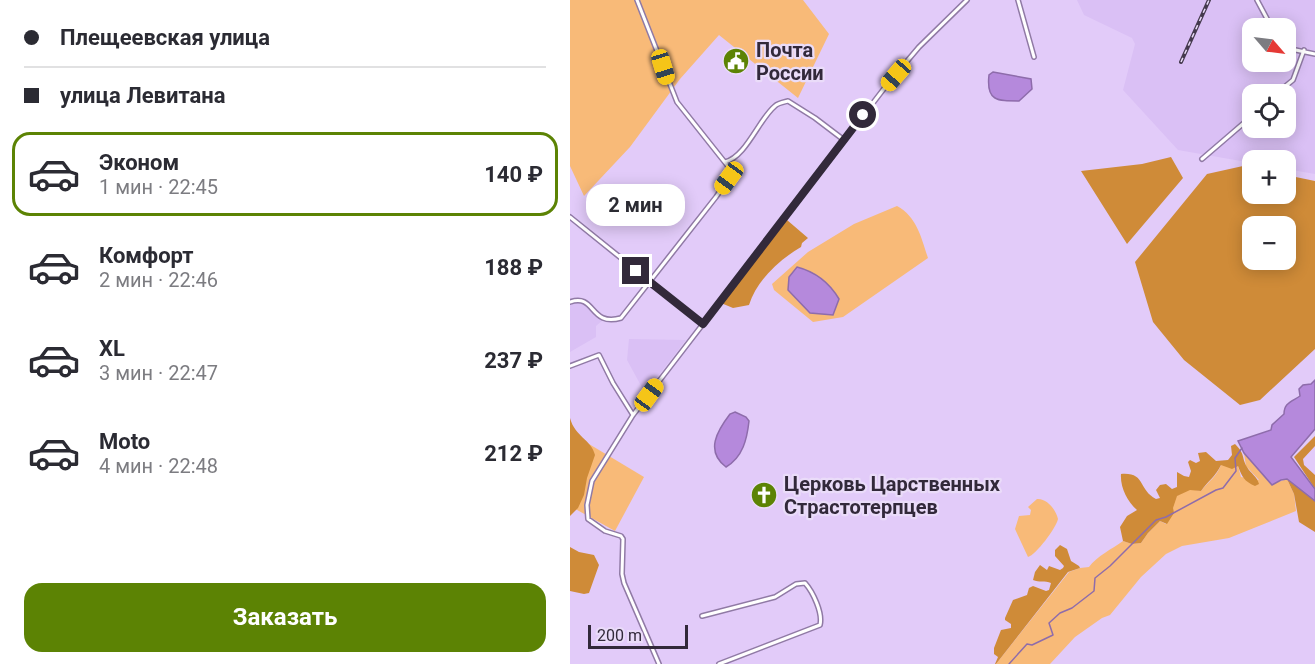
<!DOCTYPE html>
<html lang="ru">
<head>
<meta charset="utf-8">
<style>
	body { margin:0; font-family:Roboto,sans-serif; background:#f7f7f7; color:#2b2b33; height:100vh; display:flex; flex-direction:column; font-size:22px; white-space:nowrap }
	* { box-sizing:border-box; margin:0 }
	p { font-size:20px; color:#7c7c81 }
	.icon { flex:none; width:33px; height:33px; fill:none; stroke:currentColor; stroke-width:2; stroke-linecap:round; stroke-linejoin:round }
	.map { position:relative; flex:1; overflow:hidden }
	.side { display:flex; flex-direction:column; background:#fff; width:570px }
	.side>* { flex:none }
	.banner { display:grid; align-content:center; height:132px; padding:0 24px; background:#fff }
	.needle { width:39px; rotate:118deg }
	.tools { position:absolute; left:672px; top:18px; display:grid; gap:12px }
	.tools a { display:grid; place-items:center; width:54px; height:54px; border-radius:12px; background:#fff; box-shadow:0 3px 15px #0003; font-size:30px }
	.scale { position:absolute; left:18px; bottom:15px; width:100px; box-sizing:border-box; padding-left:6px; border:3px solid #32293a; border-top:0; font-size:16px; line-height:21px; white-space:nowrap; color:#32293a; -webkit-text-stroke:4px #eadcf9; paint-order:stroke }
	.end { position:absolute; width:27px; height:27px; margin:-14px; border:8px solid #32293a; background:#fff; box-shadow:0 0 0 3px #fff }
	.from { border-radius:50% }
	.bubble { position:absolute; height:42px; border-radius:18px; background:#fff; box-shadow:0 3px 15px #0003; font-size:20px; font-weight:700; line-height:42px; text-align:center }
	.car { position:absolute; width:18px; height:36px; margin:-18px -9px; border-radius:8px; box-shadow:0 0 4px 2px #0007; background:linear-gradient(#f5c518 24%,#345 0 40%,#f5c518 0 76%,#345 0 86%,#f5c518 0) }
	.banner b { display:flex; align-items:center; gap:21px; height:57px; font-size:22px }
	.banner b+b { border-top:2px solid #e1e1e2 }
	.banner i { width:15px; height:15px; background:#2b2b33 }
	ul { padding:0; list-style:none }
	li { display:flex; align-items:center; gap:18px; height:84px; margin:0 12px 9px; padding:0 12px; border:3px solid transparent; border-radius:18px }
	li div { flex:1 }
	li b { display:block; font-size:22px }
	li em { font-style:normal; font-weight:700 }
	li.active { border-color:#5c8304 }
	li>.icon { width:54px; height:54px; stroke-width:1.5 }
	.cta { display:flex; gap:12px; margin-top:auto; padding:12px 24px }
	.cta a { flex:1; height:69px; border-radius:18px; background:#5c8304; color:#fff; font-size:24px; font-weight:700; line-height:69px; text-align:center }
	main { display:flex; flex:1; min-height:0 }
	.map>svg:first-child { display:block }
</style>
</head>
<body>
<main>
<section class="side">
<div class="banner">
<b><i class="from"></i>Плещеевская улица</b>
<b><i></i>улица Левитана</b>
</div>
<ul>
<li class="active"><svg class="icon" aria-label="car" viewBox="0 0 24 24"><path d="M5 17H2v-5l4-1 3-4h7l3 4 3 1v5h-3M9 17h6M6 11h13"/><circle cx="7" cy="17" r="2"/><circle cx="17" cy="17" r="2"/></svg><div><b>Эконом</b><p>1 мин · 22:45</p></div><em>140 ₽</em></li>
<li><svg class="icon" aria-label="car" viewBox="0 0 24 24"><path d="M5 17H2v-5l4-1 3-4h7l3 4 3 1v5h-3M9 17h6M6 11h13"/><circle cx="7" cy="17" r="2"/><circle cx="17" cy="17" r="2"/></svg><div><b>Комфорт</b><p>2 мин · 22:46</p></div><em>188 ₽</em></li>
<li><svg class="icon" aria-label="car" viewBox="0 0 24 24"><path d="M5 17H2v-5l4-1 3-4h7l3 4 3 1v5h-3M9 17h6M6 11h13"/><circle cx="7" cy="17" r="2"/><circle cx="17" cy="17" r="2"/></svg><div><b>XL</b><p>3 мин · 22:47</p></div><em>237 ₽</em></li>
<li><svg class="icon" aria-label="car" viewBox="0 0 24 24"><path d="M5 17H2v-5l4-1 3-4h7l3 4 3 1v5h-3M9 17h6M6 11h13"/><circle cx="7" cy="17" r="2"/><circle cx="17" cy="17" r="2"/></svg><div><b>Moto</b><p>4 мин · 22:48</p></div><em>212 ₽</em></li>
</ul>
<div class="cta"><a>Заказать</a></div>
</section>
<div class="map">
<svg width="745" height="664" viewBox="0 0 745 664">
	<rect width="100%" height="100%" fill="#e2cbf9"/>
	<path fill="#dac0f5" fill-rule="evenodd" d="M507 0H745V174L716 169V160H682V163L608 150 553 90 565 44 562 38 514 15ZM682 28H716V62H682ZM682 94H716V128H682Z
		M9 300 33 320 26 326V337L0 352V303Z
		M59 339 116 340 75 393 57 360Z"/>
	<path fill="#f8ba78" d="M0 0H233L259 34 228 98 149 35 110 79 60 147 14 196 0 166Z
		M327 206C347 217 351 237 358 258L273 317 243 322 204 290 202 284 238 252 284 224Z
		M0 430 4 435 74 477 45 531 0 506Z
		M674 453 702 484 717 479 724 494 726 511 659 538 612 546 596 554 571 577 540 615 532 618 505 637 480 664H426L499 572 510 568 519 567C527 556 542 549 553 541L562 544 571 543 578 533 590 521 596 524 606 496 620 489 631 491C639 481 647 476 651 465L668 466 671 477 689 480 676 466Z
		M467 499C477 498 486 510 488 519 486 528 466 555 458 557L445 529 449 516 460 515 461 510 458 507Z"/>
	<path fill="#cf8b38" fill-rule="evenodd" d="M601 157 613 178 557 244 511 171 572 164Z
		M673 166 682 168V194H716V175L745 181V349L690 400 670 405 614 360 583 322 565 262 637 174ZM716 226V260H682V226Z
		M217 220 238 238 232 243 231 247C209 260 187 280 179 305L163 308 151 303Z
		M0 418C5 437 21 439 25 455L17 478 14 495 8 508 0 516Z
		M745 436V446L733 459 734 465 745 475V489L724 457Z
		M665 444C676 455 671 457 677 467 681 474 687 476 689 484L685 486C674 481 672 477 668 466L662 469 651 465C646 476 638 481 631 491L620 490 607 496 603 508 604 513 597 524 590 521 578 533 571 543 562 544 553 541 550 527 557 516 567 510C557 501 550 487 551 474 576 472 568 490 586 499L590 498 586 490 590 485 596 484 602 489 607 487V472L614 476 619 477 621 471 618 462 620 460 626 463 630 461 628 453 636 452 646 461 658 460 662 455 661 446Z
		M717 479 745 501V532L729 522 724 494Z
		M490 545 497 549 501 561 509 566 510 568 498 572 426 664H415H425L428 657 424 654V648L431 630 441 628V624L435 620V618L443 600 457 595 459 588 463 586 476 591 479 590 481 583C475 580 469 583 463 580L465 572 470 565 477 570 479 566 490 570 493 568 494 566 485 556V550Z
		M0 547 9 552 24 555 29 565 19 593 14 594 0 591Z"/>
	<path fill="#b589dc" stroke="#8e6cab" stroke-width="1.5" d="M423 72 461 79 462 89 449 101C427 101 416 101 419 75Z
		M227 267C246 272 259 282 269 299L263 315 240 313 218 290 219 277Z
		M745 380V429L721 457 745 489V501L717 479 711 480 702 485 674 453 668 441 701 430 702 425 714 414C714 403 721 402 730 396L729 389 733 385 741 384Z
		M165 412 176 417 179 421C177 439 173 457 156 467 135 451 147 431 160 414Z"/>
	<g fill="none" stroke-linecap="round" stroke-linejoin="round">
		<path stroke="#8e6cab" stroke-width="1.5" d="M439 664 457 644 462 645 483 635 479 623 490 613 502 608 524 591 525 578 540 566 586 520 596 517 646 490 653 488 666 471 665 458 672 448"/>
		<defs>
			<path id="minor" d="M448 0 464 57
				M687 0 702 28
				M716 48 745 54
				M706 94 723 80 734 50
				M632 159 682 116
				M155 162C176 157 189 119 205 106 208 103 214 102 218 101L245 118 274 140
				M0 217 133 324
				M0 302C26 293 19 327 51 318L146 197 159 178 161 170 107 102 67 0
				M0 366 29 355 43 383 63 415
				M132 616 205 597 226 584 235 583C243 592 253 613 250 625L149 664
				M89 664 54 583 52 574 53 539 51 536 35 531 18 519 17 505 22 481 63 415 316 86 349 47 397 0"/>
		</defs>
		<use href="#minor" stroke="#907aa5" stroke-width="6"/>
		<use href="#minor" stroke="#fff" stroke-width="3"/>
		<defs>
			<path id="rail" d="M611 62 639 0"/>
		</defs>
		<use href="#rail" stroke="#453a4e" stroke-width="4"/>
		<use href="#rail" stroke="#eadcf9" stroke-width="1.5" stroke-dasharray="4.5" stroke-linecap="butt"/>
	</g>
	<g fill="none" stroke-linecap="round" stroke-linejoin="round">
		<path stroke="#32293a" stroke-width="8" d="M66 271 133 324 293 115"/>
	</g>
	<defs>
		<symbol id="civic-disc" viewBox="-11 -11 22 22"><circle r="9.5" fill="#5c8304" stroke="#eadcf9"/><path d="M-.6-6.5H3V-4.5H.6V-3L4-1V1h2V6H-6V1h2V-1L-.6-3ZM-1.2 2.5V6h2.4V2.5Z" fill="#fff"/></symbol>
		<symbol id="church-disc" viewBox="-11 -11 22 22"><circle r="9.5" fill="#5c8304" stroke="#eadcf9"/><path d="M-1.2-6h2.4v3.5h3.3v2.4h-3.3V6h-2.4V-.1h-3.3v-2.4h3.3Z" fill="#fff"/></symbol>
	</defs>
	<g fill-rule="evenodd">
		<use href="#civic-disc" x="151" y="46" width="30" height="30"/>
		<use href="#church-disc" x="179" y="480" width="30" height="30"/>
	</g>
	<g text-anchor="middle" dominant-baseline="central" stroke-width="4.5" stroke-linejoin="round" paint-order="stroke">
		<g font-size="20" font-weight="bold" fill="#32293a" stroke="#eadcf9" text-anchor="start">
			<text x="186" y="50">Почта<tspan x="186" dy="23">России</tspan></text>
			<text x="214" y="484">Церковь Царственных<tspan x="214" dy="23">Страстотерпцев</tspan></text>
		</g>
	</g>
</svg>
<div class="tools">
<a><svg class="needle" viewBox="-14 -14 28 28"><path d="M0-13l5 13h-10z" fill="#e53935"/><path d="M0 13l5-13h-10z" fill="#7c7c81"/></svg></a>
<a><svg class="icon" aria-label="locate" viewBox="0 0 24 24"><circle cx="12" cy="12" r="6"/><path d="M12 2v4M12 18v4M2 12h4M18 12h4"/></svg></a>
<a>+</a>
<a>−</a>
</div>
<div class="scale">200 m</div>
<i class="end from" style="left:293px;top:115px"></i>
<i class="end" style="left:66px;top:271px"></i>
<div class="bubble" style="left:16px;top:184px;width:99px">2 мин</div>
<i class="car" style="left:93px;top:67px;rotate:163deg"></i>
<i class="car" style="left:326px;top:75px;rotate:221deg"></i>
<i class="car" style="left:159px;top:178px;rotate:216deg"></i>
<i class="car" style="left:79px;top:395px;rotate:36deg"></i>
</div>
</main>
</body>
</html>
